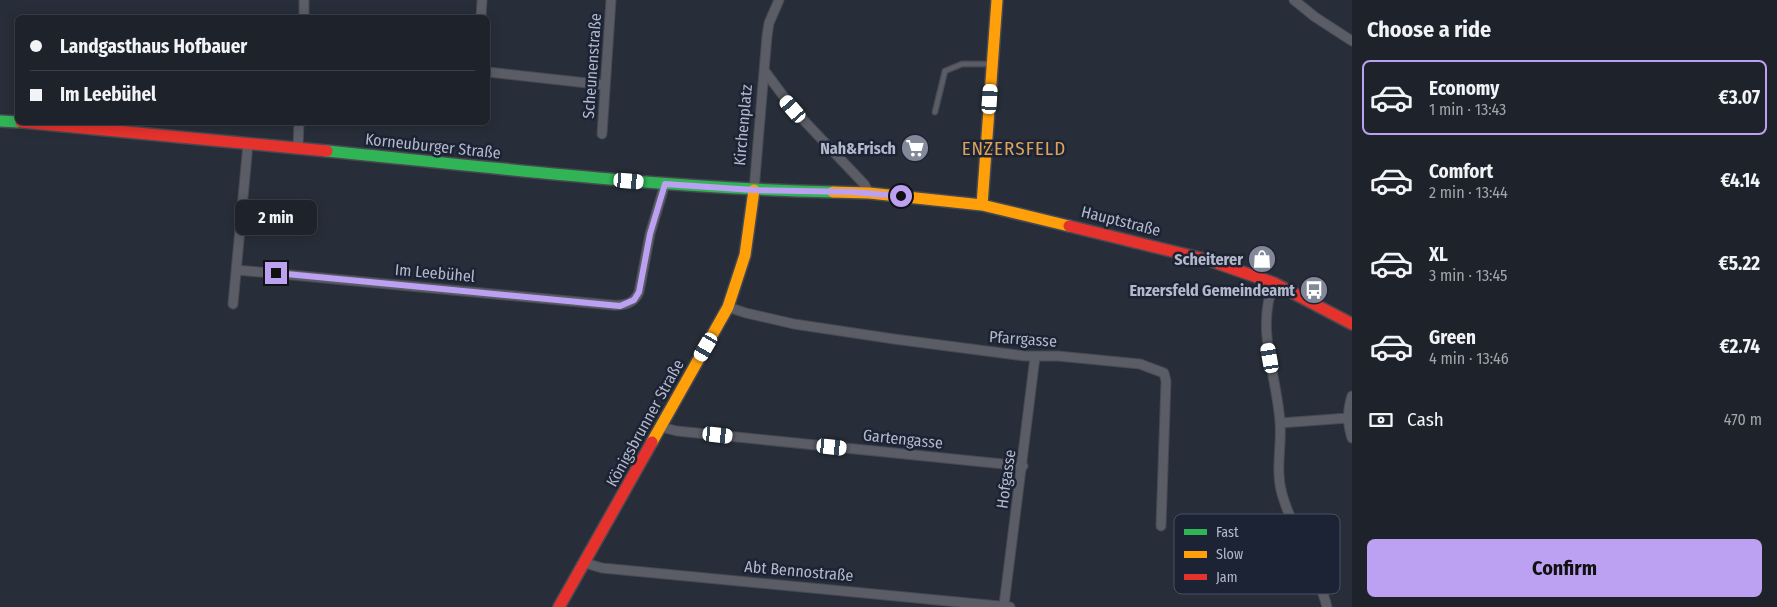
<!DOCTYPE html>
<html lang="en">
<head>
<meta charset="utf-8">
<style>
	body { margin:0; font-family:"Fira Sans Condensed",sans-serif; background:#2b2f37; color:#f1f3f6; height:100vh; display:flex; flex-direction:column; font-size:19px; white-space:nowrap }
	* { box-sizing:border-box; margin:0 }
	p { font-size:16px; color:#a1a4a9 }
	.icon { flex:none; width:28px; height:28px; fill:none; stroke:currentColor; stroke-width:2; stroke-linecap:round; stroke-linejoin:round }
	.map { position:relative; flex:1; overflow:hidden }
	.panel { display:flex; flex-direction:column; background:#1e222b; width:425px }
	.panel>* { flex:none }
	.hud { position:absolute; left:15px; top:15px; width:475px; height:110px; border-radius:8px; box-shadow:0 2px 12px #0003,0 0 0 1px #3c3f47; display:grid; align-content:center; height:110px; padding:0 15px; background:#1e222b }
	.end { position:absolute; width:22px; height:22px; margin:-11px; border:6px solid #bca0f2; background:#111; box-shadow:0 0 0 2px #111 }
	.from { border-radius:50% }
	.bubble { position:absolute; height:35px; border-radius:8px; background:#1e222b; box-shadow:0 2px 12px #0003,0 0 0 1px #3c3f47; font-size:16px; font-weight:700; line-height:35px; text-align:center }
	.car { position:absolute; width:15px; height:30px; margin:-15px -8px; border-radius:6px; box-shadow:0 0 4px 1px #0007; background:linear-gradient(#fff 24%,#345 0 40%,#fff 0 76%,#345 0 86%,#fff 0) }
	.hud b { display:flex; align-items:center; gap:18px; height:48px; font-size:19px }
	.hud b+b { border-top:1px solid #3c3f47 }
	.hud i { width:12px; height:12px; background:#f1f3f6 }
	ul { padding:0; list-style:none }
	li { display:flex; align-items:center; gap:15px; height:75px; margin:0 10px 8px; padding:0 5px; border:2px solid transparent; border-radius:8px }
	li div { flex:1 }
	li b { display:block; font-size:19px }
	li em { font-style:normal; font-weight:700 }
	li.on { border-color:#bca0f2 }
	li>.icon { width:45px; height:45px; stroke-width:1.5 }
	h2 { padding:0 15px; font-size:22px; line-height:60px }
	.pay { display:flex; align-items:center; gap:12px; height:55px; padding:0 15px; font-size:19px }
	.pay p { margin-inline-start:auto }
	.action { display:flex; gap:10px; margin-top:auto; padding:10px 15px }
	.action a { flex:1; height:58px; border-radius:8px; background:#bca0f2; color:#111; font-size:20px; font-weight:700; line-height:58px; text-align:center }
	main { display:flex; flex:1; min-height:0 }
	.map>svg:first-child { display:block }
</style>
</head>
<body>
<main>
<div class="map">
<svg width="1352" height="607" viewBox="0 0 1352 607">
	<rect width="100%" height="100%" fill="#282e39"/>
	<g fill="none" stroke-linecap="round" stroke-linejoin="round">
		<defs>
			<path id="lane" d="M935 112 945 71 962 64H990"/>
			<path id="street" d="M1294 0 1315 17 1352 41
				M304 18V0
				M481 18 482 0
				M764 70 793 109 864 184 869 193
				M488 72 605 85
				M602 134 611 0
				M298 148 299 122
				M754 190 767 36 769 23 779 0
				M237 270 612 305C624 306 634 304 639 292L650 234 665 184
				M1274 283C1255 328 1277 376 1280 422 1282 446 1275 470 1282 494 1293 533 1317 567 1327 607
				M233 304 248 144
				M728 307 746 313 794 324 894 339 1025 356H1058L1140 364 1164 373 1166 381 1161 526
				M1352 396C1347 411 1347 423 1352 438
				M1280 423 1348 418
				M661 427 677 431 1023 466
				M585 563 602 568 1010 607
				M1004 605 1035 357"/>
			<path id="fast" d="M0 121 18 122
				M327 151C496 168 664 188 833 192"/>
			<path id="slow" d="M833 192 869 193 982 205 1069 226
				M982 205 997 0
				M652 442 728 307 745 255 754 190"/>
			<path id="jam" d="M21 122 327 151
				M1069 226 1208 260 1274 283 1352 324
				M559 607 652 442"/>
		</defs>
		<use href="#lane" stroke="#464952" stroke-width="7"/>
		<use href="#street" stroke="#464952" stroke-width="11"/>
		<use href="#fast" stroke="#464952" stroke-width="14"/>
		<use href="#slow" stroke="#464952" stroke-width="14"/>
		<use href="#jam" stroke="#464952" stroke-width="14"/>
		<use href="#lane" stroke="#5a5d66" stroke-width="4.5"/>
		<use href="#street" stroke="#5a5d66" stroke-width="9"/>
		<use href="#fast" stroke="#30b455" stroke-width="11"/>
		<use href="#slow" stroke="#ff9f0a" stroke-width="11"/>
		<use href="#jam" stroke="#e5322d" stroke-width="11"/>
	</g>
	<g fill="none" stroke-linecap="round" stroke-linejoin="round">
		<path stroke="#bca0f2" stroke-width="6" d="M276 273 620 306 634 300 639 292 650 234 665 184 754 190 853 192 901 196"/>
	</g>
	<defs>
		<symbol id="supermarket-disc" viewBox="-11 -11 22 22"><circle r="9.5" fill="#828897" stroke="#1c2334"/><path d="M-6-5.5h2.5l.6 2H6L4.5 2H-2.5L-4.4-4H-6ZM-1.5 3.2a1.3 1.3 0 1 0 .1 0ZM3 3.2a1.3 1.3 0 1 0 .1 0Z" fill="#fff"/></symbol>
		<symbol id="shop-disc" viewBox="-11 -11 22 22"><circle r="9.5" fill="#828897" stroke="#1c2334"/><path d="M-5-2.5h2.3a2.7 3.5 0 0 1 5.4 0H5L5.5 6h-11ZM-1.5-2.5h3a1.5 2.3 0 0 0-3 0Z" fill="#fff"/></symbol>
		<symbol id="bus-disc" viewBox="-11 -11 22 22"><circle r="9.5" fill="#828897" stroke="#1c2334"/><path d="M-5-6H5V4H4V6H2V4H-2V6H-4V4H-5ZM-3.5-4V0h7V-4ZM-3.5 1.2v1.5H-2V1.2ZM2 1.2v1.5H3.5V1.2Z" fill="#fff"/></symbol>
	</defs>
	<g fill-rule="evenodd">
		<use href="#supermarket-disc" x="899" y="132" width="32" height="32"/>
		<use href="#shop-disc" x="1246" y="243" width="32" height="32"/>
		<use href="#bus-disc" x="1298" y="274" width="32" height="32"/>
	</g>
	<g text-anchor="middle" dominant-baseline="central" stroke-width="5" stroke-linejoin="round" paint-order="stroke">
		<g font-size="16" fill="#b3b9ca" stroke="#1c2334">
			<text transform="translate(592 66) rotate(-86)">Scheunenstraße</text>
			<text transform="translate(743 125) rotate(-85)">Kirchenplatz</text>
			<text transform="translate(433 146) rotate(6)">Korneuburger Straße</text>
			<text transform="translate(1121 221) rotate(14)">Hauptstraße</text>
			<text transform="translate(435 273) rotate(5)">Im Leebühel</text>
			<text transform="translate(1023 339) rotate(4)">Pfarrgasse</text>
			<text transform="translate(645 423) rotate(-61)">Königsbrunner Straße</text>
			<text transform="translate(903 439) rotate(6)">Gartengasse</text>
			<text transform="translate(1006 479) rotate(-82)">Hofgasse</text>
			<text transform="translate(799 571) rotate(5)">Abt Bennostraße</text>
		</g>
		<g font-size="16" font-weight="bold" fill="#b3b9ca" stroke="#1c2334" text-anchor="end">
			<text x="896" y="148">Nah&amp;Frisch</text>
			<text x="1243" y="259">Scheiterer</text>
			<text x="1295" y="290">Enzersfeld Gemeindeamt</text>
		</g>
		<g font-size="19" letter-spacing="1" fill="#dba25c" stroke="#1c2334">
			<text x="1014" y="148">ENZERSFELD</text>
		</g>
	</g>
	<rect x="1174" y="514" width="166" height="80" rx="8" fill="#1c2334" stroke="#495061" stroke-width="1"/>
	<rect x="1184" y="529" width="23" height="6" fill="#30b455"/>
	<rect x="1184" y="551" width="23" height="7" fill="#ff9f0a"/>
	<rect x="1184" y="574" width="23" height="6" fill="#e5322d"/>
	<g font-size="14" fill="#b3b9ca">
		<text x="1216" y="537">Fast</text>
		<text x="1216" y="559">Slow</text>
		<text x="1216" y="582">Jam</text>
	</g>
</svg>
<i class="end from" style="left:901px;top:196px"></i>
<i class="end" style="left:276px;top:273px"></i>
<div class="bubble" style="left:235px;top:200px;width:82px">2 min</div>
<i class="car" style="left:990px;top:99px;rotate:4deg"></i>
<i class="car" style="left:793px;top:109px;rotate:319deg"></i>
<i class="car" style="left:629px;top:181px;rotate:95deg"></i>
<i class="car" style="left:706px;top:347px;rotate:210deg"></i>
<i class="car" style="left:1270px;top:358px;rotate:350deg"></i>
<i class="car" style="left:718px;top:435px;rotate:96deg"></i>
<i class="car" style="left:832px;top:447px;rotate:96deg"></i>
<div class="hud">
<b><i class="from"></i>Landgasthaus Hofbauer</b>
<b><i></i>Im Leebühel</b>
</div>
</div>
<section class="panel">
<h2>Choose a ride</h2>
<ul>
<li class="on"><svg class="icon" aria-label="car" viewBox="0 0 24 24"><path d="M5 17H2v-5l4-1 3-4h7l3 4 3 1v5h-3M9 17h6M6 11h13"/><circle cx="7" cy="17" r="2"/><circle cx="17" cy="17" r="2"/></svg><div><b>Economy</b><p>1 min · 13:43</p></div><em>€3.07</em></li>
<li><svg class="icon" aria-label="car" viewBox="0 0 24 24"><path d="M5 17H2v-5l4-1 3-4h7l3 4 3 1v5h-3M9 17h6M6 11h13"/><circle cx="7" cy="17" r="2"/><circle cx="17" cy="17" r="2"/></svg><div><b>Comfort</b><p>2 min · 13:44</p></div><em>€4.14</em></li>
<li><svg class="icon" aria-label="car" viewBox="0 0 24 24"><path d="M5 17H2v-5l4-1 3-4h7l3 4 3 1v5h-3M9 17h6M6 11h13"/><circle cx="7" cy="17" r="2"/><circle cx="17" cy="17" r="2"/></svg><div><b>XL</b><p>3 min · 13:45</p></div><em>€5.22</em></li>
<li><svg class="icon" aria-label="car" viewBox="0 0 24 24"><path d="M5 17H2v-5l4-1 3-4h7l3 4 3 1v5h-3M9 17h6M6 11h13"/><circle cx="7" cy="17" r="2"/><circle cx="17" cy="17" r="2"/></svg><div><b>Green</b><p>4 min · 13:46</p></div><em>€2.74</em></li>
</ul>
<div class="pay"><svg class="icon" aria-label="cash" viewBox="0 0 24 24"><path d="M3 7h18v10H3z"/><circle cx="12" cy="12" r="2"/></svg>Cash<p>470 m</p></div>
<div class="action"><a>Confirm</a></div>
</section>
</main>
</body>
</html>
